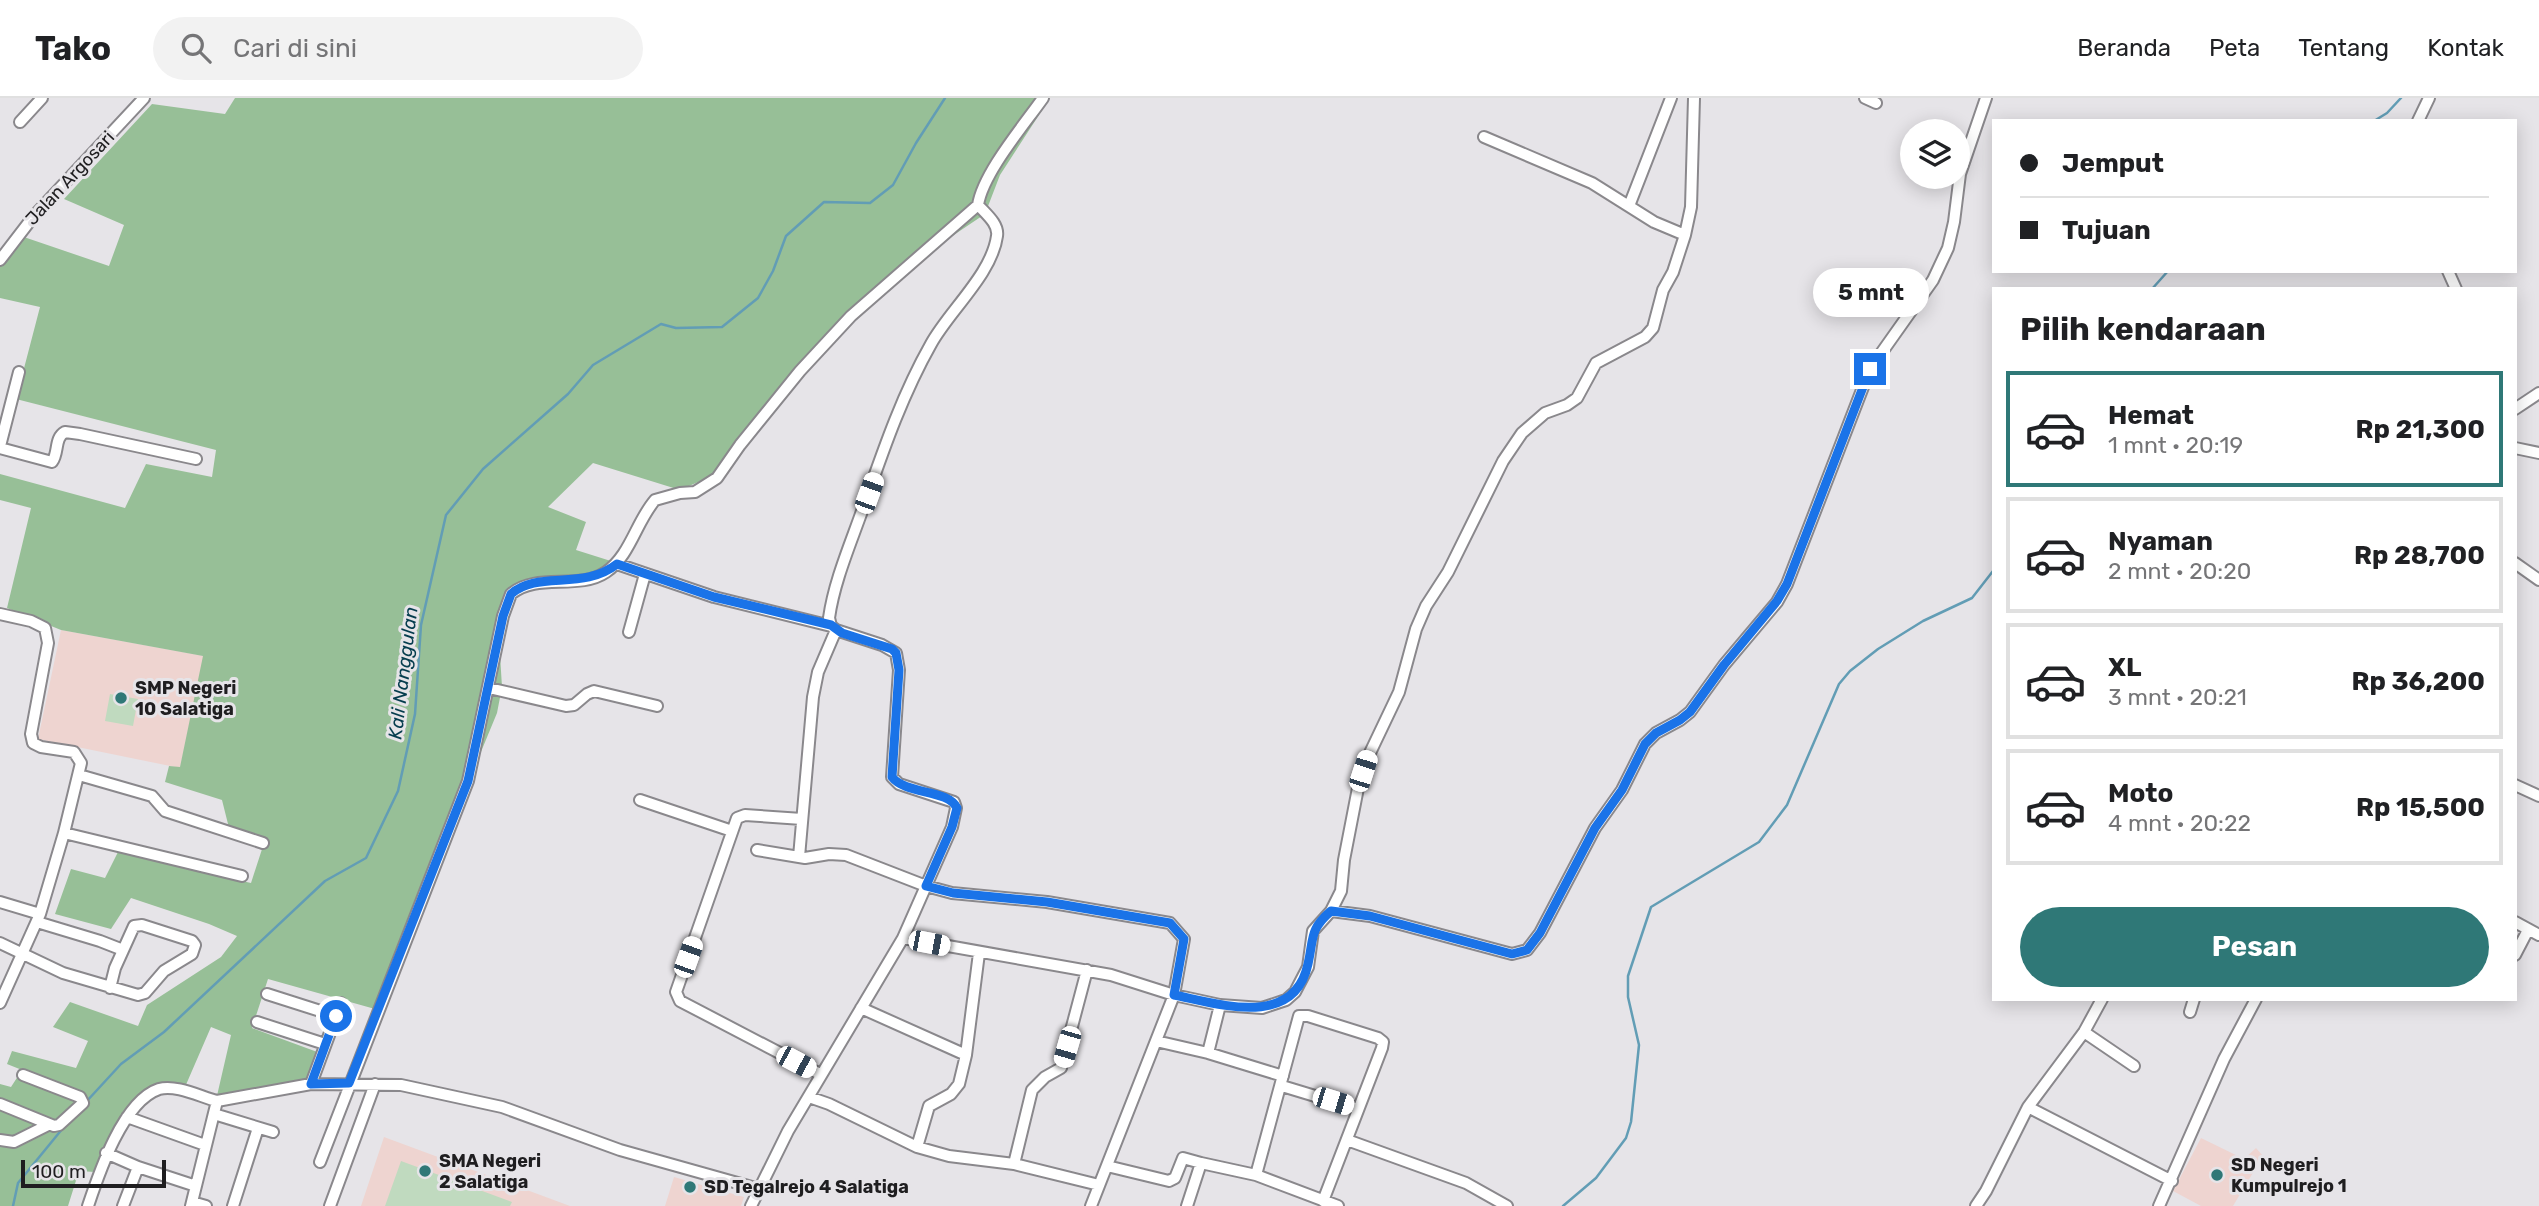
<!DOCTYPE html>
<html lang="id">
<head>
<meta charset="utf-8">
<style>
	body { margin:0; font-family:Rubik,sans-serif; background:#f2f2f2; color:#202124; height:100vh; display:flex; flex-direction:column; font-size:26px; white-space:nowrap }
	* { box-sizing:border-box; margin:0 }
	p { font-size:23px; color:#757577 }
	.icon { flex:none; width:38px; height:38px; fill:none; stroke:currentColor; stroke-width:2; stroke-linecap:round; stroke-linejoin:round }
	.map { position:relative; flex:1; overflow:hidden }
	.panel { position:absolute; left:1992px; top:189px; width:525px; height:714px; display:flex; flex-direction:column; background:#fff; border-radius:0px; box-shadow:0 4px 18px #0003 }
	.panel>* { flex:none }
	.hud { position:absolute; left:1992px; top:21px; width:525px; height:154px; border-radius:0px; box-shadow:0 4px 18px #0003; display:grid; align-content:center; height:154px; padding:0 28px; background:#fff }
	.buttons { position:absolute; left:1900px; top:21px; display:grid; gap:14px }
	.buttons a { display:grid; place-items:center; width:70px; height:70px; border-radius:50%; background:#fff; box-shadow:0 4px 18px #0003; font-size:35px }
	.scale { position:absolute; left:21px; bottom:18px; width:145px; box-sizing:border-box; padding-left:7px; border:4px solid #1f1e20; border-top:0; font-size:19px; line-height:24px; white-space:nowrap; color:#1f1e20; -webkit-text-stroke:5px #e6e4e8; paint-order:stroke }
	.end { position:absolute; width:32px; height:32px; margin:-16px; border:9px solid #1a73e8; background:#fff; box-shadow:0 0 0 4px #fff }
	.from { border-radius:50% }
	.bubble { position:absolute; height:49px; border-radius:24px; background:#fff; box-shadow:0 4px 18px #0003; font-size:23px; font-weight:700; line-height:49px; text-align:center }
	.car { position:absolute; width:21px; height:42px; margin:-21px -10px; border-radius:9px; box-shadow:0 0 5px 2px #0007; background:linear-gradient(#fff 24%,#345 0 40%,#fff 0 76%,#345 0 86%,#fff 0) }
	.hud b { display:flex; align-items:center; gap:24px; height:66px; font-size:26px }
	.hud b+b { border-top:2px solid #e0e0e0 }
	.hud i { width:18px; height:18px; background:#202124 }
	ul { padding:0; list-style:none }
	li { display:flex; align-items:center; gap:21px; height:116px; margin:0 14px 10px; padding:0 14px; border:4px solid #e0e0e0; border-radius:0px }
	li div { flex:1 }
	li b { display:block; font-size:26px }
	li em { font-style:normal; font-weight:700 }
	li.current { border-color:#2f7877 }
	li>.icon { width:63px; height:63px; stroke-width:1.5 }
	h2 { padding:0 28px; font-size:32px; line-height:84px }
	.primary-button { display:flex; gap:14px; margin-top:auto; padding:14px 28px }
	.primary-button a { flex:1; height:80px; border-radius:42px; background:#2f7877; color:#fff; font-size:28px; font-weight:700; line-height:80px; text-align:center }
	header { display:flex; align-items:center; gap:42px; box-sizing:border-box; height:98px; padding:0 35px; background:#fff; border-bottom:2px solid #e0e0e0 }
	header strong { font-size:33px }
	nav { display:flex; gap:38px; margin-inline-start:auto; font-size:24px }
	.search { width:490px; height:63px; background:#f2f2f2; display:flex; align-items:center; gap:18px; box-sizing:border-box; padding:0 24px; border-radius:38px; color:#757577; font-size:26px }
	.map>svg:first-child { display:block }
</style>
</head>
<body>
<header>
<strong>Tako</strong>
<div class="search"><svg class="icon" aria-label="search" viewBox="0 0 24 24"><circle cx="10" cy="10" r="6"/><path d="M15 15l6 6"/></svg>Cari di sini</div>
<nav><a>Beranda</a><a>Peta</a><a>Tentang</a><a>Kontak</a></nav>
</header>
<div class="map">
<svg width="2539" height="1108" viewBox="0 0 2539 1108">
	<rect width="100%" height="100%" fill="#e6e4e8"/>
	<path fill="#eed4d0" d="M61 532 204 558 180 670 38 641Z
		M384 1039 570 1108H361Z
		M2201 1040 2244 1061 2256 1050 2263 1058 2233 1108H2201L2173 1093Z
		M674 1079 744 1099 741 1108H665Z"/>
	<path fill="#c0dabf" d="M110 596 138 601 133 628 105 623Z
		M401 1063 512 1104 510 1108H385Z"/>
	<path fill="#97bf97" d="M235 0H1050L1000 77 985 116 924 157 851 220 714 377 680 392 593 365 548 409 586 424 576 452 614 464 606 471 516 495 498 525 502 589 497 615 375 911 268 881 252 930 320 955 310 985 216 1002 231 937 211 929 185 989C177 987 167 982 158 985 130 993 105 1049 95 1074L79 1073 68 1108H0V986L11 989 22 972 7 966 12 953 76 970 88 943 53 929 70 904 138 928 147 907 221 859 237 838 209 826 131 800 111 831 55 816 71 771 105 780 120 750 188 771 251 785 264 745 230 734 222 702 165 684 169 668 180 669 203 558 61 532 7 510 31 410 0 402V376L125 410 146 366 212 379 216 352 16 301 40 209 0 200V162L18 137 109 168 124 127 64 101 152 6 225 16Z"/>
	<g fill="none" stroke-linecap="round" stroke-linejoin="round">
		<path stroke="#629db5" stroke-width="2.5" d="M2374 23 2387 15 2401 0
			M2152 191 2168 173
			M86 1004 121 966 164 934 325 783 366 760 398 693 415 616 421 527 446 417 483 371 568 296 593 267 661 226 676 230 722 229 758 200 773 173 786 138 824 104 870 105 893 87 916 45 945 0
			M13 1108 18 1085 63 1030
			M1563 1108 1596 1080 1626 1040 1631 1024 1639 947 1628 899V878L1651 809 1759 744 1787 707 1839 586 1850 573 1878 551 1923 523 1972 500 1993 473"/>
		<defs>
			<path id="minor" d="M1865 0 1876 5
				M2418 23 2429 0
				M20 24 42 0
				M1484 39 1592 85 1654 124 1685 137 1691 109 1694 0
				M1629 108 1671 0
				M0 162 33 119 144 0
				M2448 173 2456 191
				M2515 311 2539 295
				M0 348 19 274
				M0 350 52 364C59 355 54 340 65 334L80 336 196 361
				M2515 350 2539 355
				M2515 465 2539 482
				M617 466 714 499 831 528
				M0 516 31 523 45 530 48 545 31 636 33 645 41 649 74 654 81 665 64 735 40 816 0 905
				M629 534 645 476
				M489 590 566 608 574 607 587 596 594 593 657 608
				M79 677 152 698 165 713 263 745
				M2515 687 2539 698
				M640 702 732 733
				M802 721 745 717 737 720 676 894 680 903 820 976
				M64 735 242 778
				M757 752 805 760 829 756 846 757 926 788 952 795 1047 804 1170 825 1184 841 1174 897 1091 1108
				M799 759 813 599 818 574 836 532
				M0 804 40 816
				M1331 813 1341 793 1344 762 1358 690 1369 657 1399 594 1416 531 1426 508 1448 474 1503 363 1522 335 1545 315 1567 307 1577 300 1596 265 1645 239 1653 230 1663 192 1673 174 1685 137
				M37 824 100 843 123 852
				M2515 824 2539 837
				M903 840 1111 877 1174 897 1220 907 1262 910 1286 902 1295 894 1308 869 1313 833 1331 813 1370 818 1512 856 1527 852 1540 835 1595 730 1622 692 1645 646 1656 635 1680 622 1690 614 1724 567 1777 504 1787 486 1870 271 1933 182 1948 150 1954 124 1960 76 1986 0
				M0 845 63 875 138 897 145 895 164 873 192 856 195 847 192 843 142 827 134 828 115 870 110 890
				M2515 857 2528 832
				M267 896 336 918
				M2102 901 2084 934 2028 1009 2172 1083
				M861 910 966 957
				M2190 914 2194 901
				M257 924 325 946
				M2084 934 2134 968
				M1156 943 1208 955 1283 978
				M1208 955 1220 907
				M311 986 341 905
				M1282 988 1358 1011
				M809 999 829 1006 917 1049 949 1058 1014 1066 1099 1087
				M0 1006 54 1028 59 1027 83 1005 80 999 23 977
				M214 1016 273 1034
				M127 1019 205 1047
				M0 1042 14 1044 48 1027
				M1347 1042 1466 1085 1507 1108
				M917 1049 929 1008 951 996 959 986 966 957 979 855
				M106 1055 138 1069 196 1088
				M320 1064 468 683 503 518 511 496C537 474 578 493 606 474 630 458 636 424 655 402L680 395 695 394 717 380 740 347 800 273 851 218 978 107
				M1014 1066 1032 992 1045 979 1061 970 1087 872
				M1107 1068 1169 1083 1175 1080 1183 1060 1201 1065
				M1256 1077 1299 918H1308L1378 940 1383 944 1382 950 1323 1103
				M192 1104 206 1108
				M88 1108C99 1075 123 1003 159 991 176 986 201 999 217 1003
				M123 1108 138 1069
				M191 1108 217 1003 311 986 401 987 502 1009 620 1052 759 1091
				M233 1108 258 1030
				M330 1108 375 986
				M751 1108 788 1033 903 840 952 729 956 710 954 704 899 686 892 679 899 572 896 555 882 547 836 532 831 528 829 520C834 484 850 447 862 413 882 356 901 299 931 246 949 213 992 176 997 138 999 126 986 116 978 107 983 75 1024 27 1043 0
				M1187 1108 1201 1065 1256 1077 1338 1108
				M1976 1108 1986 1093 2028 1009
				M2159 1108 2224 961 2256 901"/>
		</defs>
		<use href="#minor" stroke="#8a888c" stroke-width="14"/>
		<use href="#minor" stroke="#fff" stroke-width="10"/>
	</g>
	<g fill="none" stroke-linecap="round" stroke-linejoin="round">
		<path stroke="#1a73e8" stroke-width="9" d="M336 918 311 986 349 985 468 683 503 518 511 496C538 472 583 493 617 466L714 499 831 527 842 535 892 551 896 555 899 572 892 679C906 697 948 691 957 710L952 729 926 788 953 795 1047 804 1170 825 1184 841 1174 897C1219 906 1294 931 1308 866 1314 840 1309 832 1331 813L1370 818 1512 856 1527 852 1540 835 1595 730 1622 692 1645 646 1656 635 1680 622 1690 614 1724 567 1777 503 1787 486 1870 271"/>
	</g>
	<g fill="#2f7877" stroke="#e6e4e8" stroke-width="2.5">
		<circle cx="121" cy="600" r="7"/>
		<circle cx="425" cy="1073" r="7"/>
		<circle cx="2217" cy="1077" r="7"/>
		<circle cx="690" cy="1089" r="7"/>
	</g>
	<g text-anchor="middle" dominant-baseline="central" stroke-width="6" stroke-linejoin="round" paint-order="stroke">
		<g font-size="18" fill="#1f1e20" stroke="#e6e4e8">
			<text transform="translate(70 80) rotate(-47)">Jalan Argosari</text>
		</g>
		<g font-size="18" font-weight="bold" fill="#1f1e20" stroke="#e6e4e8" text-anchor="start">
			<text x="135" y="590">SMP Negeri<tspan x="135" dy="21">10 Salatiga</tspan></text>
			<text x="439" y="1063">SMA Negeri<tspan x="439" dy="21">2 Salatiga</tspan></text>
			<text x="2231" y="1067">SD Negeri<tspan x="2231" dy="21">Kumpulrejo 1</tspan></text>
			<text x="704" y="1089">SD Tegalrejo 4 Salatiga</text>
		</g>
		<g font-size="19" font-style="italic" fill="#053d4e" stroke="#e6e4e8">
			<text transform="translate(403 575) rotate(-83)">Kali Nanggulan</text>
		</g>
	</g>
</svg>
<div class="buttons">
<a><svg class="icon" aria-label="layers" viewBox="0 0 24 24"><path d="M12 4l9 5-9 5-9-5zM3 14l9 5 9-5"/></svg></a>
</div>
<div class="scale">100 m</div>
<i class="end from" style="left:336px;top:918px"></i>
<i class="end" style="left:1870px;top:271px"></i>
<div class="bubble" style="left:1813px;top:170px;width:116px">5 mnt</div>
<i class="car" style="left:869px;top:395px;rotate:20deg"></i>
<i class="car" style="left:1363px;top:673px;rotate:18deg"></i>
<i class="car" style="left:929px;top:845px;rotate:101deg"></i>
<i class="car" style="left:688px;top:859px;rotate:20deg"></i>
<i class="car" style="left:1067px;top:949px;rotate:196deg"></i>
<i class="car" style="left:796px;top:964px;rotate:118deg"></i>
<i class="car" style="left:1333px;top:1003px;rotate:107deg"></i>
<div class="hud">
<b><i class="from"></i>Jemput</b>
<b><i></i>Tujuan</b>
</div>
<section class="panel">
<h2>Pilih kendaraan</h2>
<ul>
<li class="current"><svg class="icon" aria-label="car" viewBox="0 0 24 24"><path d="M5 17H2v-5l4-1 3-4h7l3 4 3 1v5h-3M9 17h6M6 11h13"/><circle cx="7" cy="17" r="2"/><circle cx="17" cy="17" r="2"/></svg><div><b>Hemat</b><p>1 mnt · 20:19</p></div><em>Rp 21,300</em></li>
<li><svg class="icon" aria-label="car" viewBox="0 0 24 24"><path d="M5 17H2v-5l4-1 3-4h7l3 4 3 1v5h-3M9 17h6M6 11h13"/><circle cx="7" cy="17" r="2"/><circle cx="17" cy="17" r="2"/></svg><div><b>Nyaman</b><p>2 mnt · 20:20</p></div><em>Rp 28,700</em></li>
<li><svg class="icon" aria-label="car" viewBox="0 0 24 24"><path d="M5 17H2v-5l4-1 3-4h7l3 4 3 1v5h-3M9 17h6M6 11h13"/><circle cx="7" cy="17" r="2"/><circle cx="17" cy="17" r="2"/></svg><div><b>XL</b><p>3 mnt · 20:21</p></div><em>Rp 36,200</em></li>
<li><svg class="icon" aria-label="car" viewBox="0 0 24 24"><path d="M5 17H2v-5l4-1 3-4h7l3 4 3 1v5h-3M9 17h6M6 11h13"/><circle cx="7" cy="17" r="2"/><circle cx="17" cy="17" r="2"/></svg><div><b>Moto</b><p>4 mnt · 20:22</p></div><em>Rp 15,500</em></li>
</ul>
<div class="primary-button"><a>Pesan</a></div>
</section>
</div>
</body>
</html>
